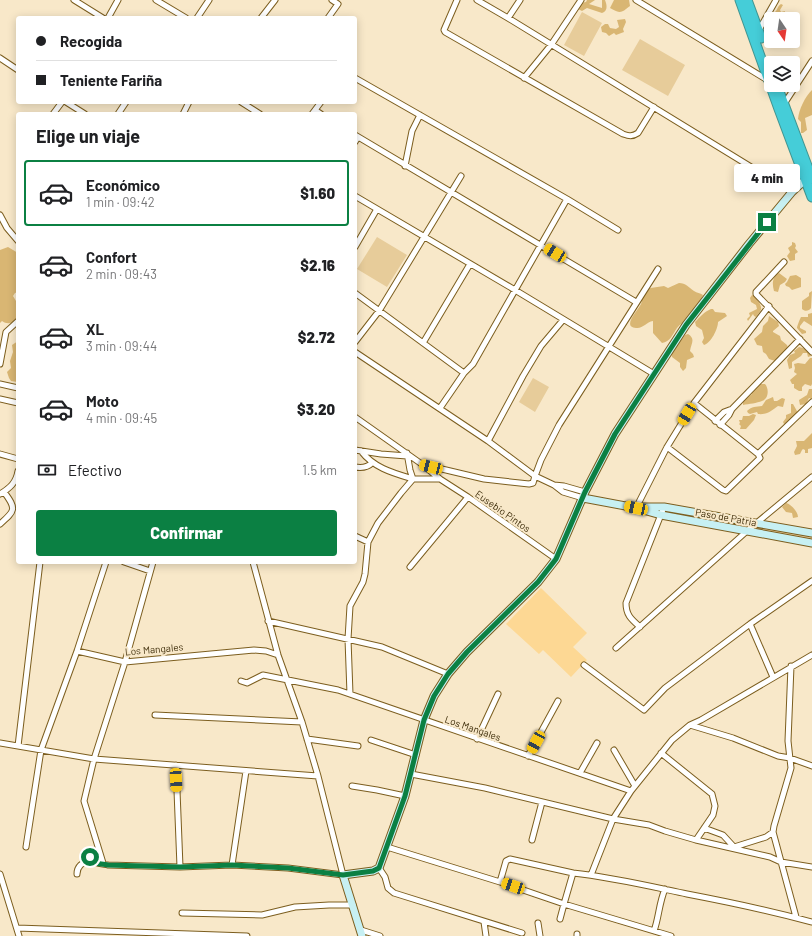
<!DOCTYPE html>
<html lang="es">
<head>
<meta charset="utf-8">
<style>
	body { margin:0; font-family:Barlow,sans-serif; background:#f2f2f2; color:#202124; height:100vh; display:flex; flex-direction:column; font-size:15px; white-space:nowrap }
	* { box-sizing:border-box; margin:0 }
	p { font-size:13px; color:#757577 }
	.icon { flex:none; width:22px; height:22px; fill:none; stroke:currentColor; stroke-width:2; stroke-linecap:round; stroke-linejoin:round }
	.map { position:relative; flex:1; overflow:hidden }
	.sheet { position:absolute; left:16px; top:112px; width:341px; height:452px; display:flex; flex-direction:column; background:#fff; border-radius:4px; box-shadow:0 2px 10px #0003 }
	.sheet>* { flex:none }
	.guide { position:absolute; left:16px; top:16px; width:341px; height:88px; border-radius:4px; box-shadow:0 2px 10px #0003; display:grid; align-content:center; height:88px; padding:0 20px; background:#fff }
	.needle { width:26px; rotate:167deg }
	.buttons { position:absolute; left:764px; top:12px; display:grid; gap:8px }
	.buttons a { display:grid; place-items:center; width:36px; height:36px; border-radius:4px; background:#fff; box-shadow:0 2px 10px #0003; font-size:20px }
	.end { position:absolute; width:18px; height:18px; margin:-9px; border:5px solid #0b8043; background:#fff; box-shadow:0 0 0 2px #fff }
	.from { border-radius:50% }
	.bubble { position:absolute; height:28px; border-radius:4px; background:#fff; box-shadow:0 2px 10px #0003; font-size:13px; font-weight:800; line-height:28px; text-align:center }
	.car { position:absolute; width:12px; height:24px; margin:-12px -6px; border-radius:5px; box-shadow:0 0 3px 1px #0007; background:linear-gradient(#f5c518 24%,#345 0 40%,#f5c518 0 76%,#345 0 86%,#f5c518 0) }
	.guide b { display:flex; align-items:center; gap:14px; height:38px; font-size:15px }
	.guide b+b { border-top:1px solid #e0e0e0 }
	.guide i { width:10px; height:10px; background:#202124 }
	ul { padding:0; list-style:none }
	li { display:flex; align-items:center; gap:12px; height:66px; margin:0 8px 6px; padding:0 12px; border:2px solid transparent; border-radius:4px }
	li div { flex:1 }
	li b { display:block; font-size:15px }
	li em { font-style:normal; font-weight:800 }
	li.on { border-color:#0b8043 }
	li>.icon { width:36px; height:36px; stroke-width:1.5 }
	h2 { padding:0 20px; font-size:18px; line-height:48px }
	.pay { display:flex; align-items:center; gap:10px; height:44px; padding:0 20px; font-size:15px }
	.pay p { margin-inline-start:auto }
	.button { display:flex; gap:8px; margin-top:auto; padding:8px 20px }
	.button a { flex:1; height:46px; border-radius:4px; background:#0b8043; color:#fff; font-size:16px; font-weight:800; line-height:46px; text-align:center }
	.map>svg:first-child { display:block }
</style>
</head>
<body>
<div class="map">
<svg width="812" height="936" viewBox="0 0 812 936">
	<rect width="100%" height="100%" fill="#f8e8c9"/>
	<path fill="#fdd894" d="M541 588 587 633 573 647 587 660 571 677 543 650 539 654 506 624Z"/>
	<path fill="#e7cc9a" d="M582 12 602 23 584 56 564 45Z
		M640 39 685 65 668 96 622 70Z
		M377 237 407 255 387 287 357 269Z
		M533 378 549 387 535 412 519 402Z
		M666 510 750 525 745 528 665 514Z
		M758 526 812 536V541L754 530Z"/>
	<path fill="#d9b673" d="M587 0H595L589 4 602 8V0H605C607 5 608 11 602 13L587 8 582 11 578 9 581 3 586 2Z
		M614 0H629L630 6C621 13 621 14 610 8Z
		M781 4 783 5 780 10 781 12 785 11 784 16 781 19H771V24C769 18 771 16 775 12 778 9 777 7 781 4Z
		M625 19 626 22 623 29 624 32 616 35 614 33 609 36 606 33 602 32 601 27 605 24H608L610 28 616 29 619 27 617 20Z
		M812 90V115L805 118 807 130 803 133H801V122L798 119C799 109 805 97 812 90Z
		M792 242 795 243 796 246 795 248 798 252 795 254V260L790 261 787 256 790 252 788 248 792 245Z
		M8 247 18 253V292L15 293 13 296 16 301 18 303V320C13 323 7 325 2 321L0 323V250Z
		M779 273 787 279 785 282 780 285 778 292 774 291C772 284 772 277 779 273Z
		M790 276 796 275 801 278V287L792 290 789 287 786 286 785 284 787 282Z
		M679 283C686 283 688 287 694 291 697 293 700 293 703 295 702 298 690 317 687 319 684 322 680 324 677 328 673 334 670 342 662 343L653 333V321C646 322 643 329 636 328 621 327 639 309 641 304 643 299 641 295 644 289L664 286 668 288Z
		M812 291 811 308C809 311 805 312 802 309V301L809 296V293Z
		M752 295C757 297 756 299 759 302 763 310 761 310 756 317L754 316 753 314 748 321 747 319 750 316 749 313 757 309 756 305 751 302 750 298Z
		M711 309H713L715 312 725 313 727 316 718 322C718 329 711 343 704 345L702 342 704 338 702 330 696 326 695 322C700 317 704 312 711 309Z
		M812 313V326L804 321 800 326V328L806 331V333L802 334 797 328C797 326 800 319 801 317H808V314Z
		M769 316 778 322 779 326 773 331V332L780 336 781 340 787 345 788 348 775 361 769 359 766 354 763 352 762 346 757 345 754 339 762 332 763 326 768 321Z
		M688 334C696 339 691 344 690 351L693 354 694 357 687 360 686 368 683 371 680 367V363L672 357 671 353C675 347 680 342 685 335Z
		M18 341V382H17L11 381 9 378 7 372 11 368 10 361 13 352 12 345Z
		M799 347 806 349 811 356 808 357 807 353H803L801 356 792 362V368L789 369 787 360 790 355 795 353 794 351Z
		M810 358H812V384L811 386 805 384 802 387V391H799L794 388V384H792L790 380 797 374 794 372 795 368 794 364 798 363 805 364Z
		M759 384H765C769 388 769 399 762 401 757 403 749 404 743 405V401L752 394 751 393Z
		M812 389V399L809 398 806 404 800 405 799 400 807 395 809 389Z
		M773 397 774 401H777L782 398 785 399 783 407 778 406C771 411 767 415 758 414L757 412 750 414 748 413 747 411C752 406 756 407 762 406L766 400Z
		M791 404H793L798 413 787 423 784 424 783 422 786 418V415L791 413Z
		M753 414 756 415 754 420 746 429H740L741 426 739 424 740 423 739 420H742L743 416H749Z
		M812 433V448L808 449V453H805V450L803 449 802 450 800 454 795 455 794 452 797 446 796 441H804Z
		M786 503C791 504 798 512 798 517L793 518 792 513 786 512 782 507Z"/>
	<g fill="none" stroke-linecap="round" stroke-linejoin="round">
		<defs>
			<path id="street" d="M74 0 103 18
				M156 0 186 18
				M457 0 444 30 445 32 623 134C629 136 632 137 638 133L654 107
				M477 0 508 18 520 0
				M636 0 769 81
				M108 18 118 0
				M197 18 209 0
				M261 18 275 0
				M328 18 338 4 332 0
				M508 18 792 192
				M759 30 776 0
				M0 58 18 70
				M355 78 567 199 618 230
				M524 78 551 45 581 0
				M66 102 85 114
				M241 102 260 114
				M784 104 812 61
				M315 110 321 114
				M53 114 62 102
				M118 114 126 102
				M183 114 189 102
				M312 114 321 102
				M355 135 636 302
				M355 142 358 137
				M405 166 412 131 420 115
				M355 196 515 290 654 374
				M0 215 7 228 18 241
				M355 247 377 209
				M784 262 756 292V294L812 352
				M355 293 464 373
				M355 342 379 311 461 176
				M423 343 470 264
				M355 352 488 441 535 476 541 460 559 425 658 269
				M0 364 6 332 18 321
				M0 384 18 388
				M0 399 18 403
				M694 403 769 306
				M440 408 464 373 473 364 567 199
				M715 421 724 412 732 409
				M720 425 729 415 732 409 800 339
				M488 441 523 376 541 346 563 320
				M667 447 723 490 726 491 760 458 758 454 812 402
				M355 450 381 454 407 456
				M361 451C374 468 393 473 413 479L410 470 407 453
				M0 454 18 459
				M425 465 484 479 529 484 533 483 535 476 554 485 563 492 583 498
				M355 467C361 468 367 468 372 463
				M440 479 468 497 556 559
				M554 485 564 486 585 492
				M0 494C10 488 16 483 18 471
				M636 508 667 447 694 403 758 454
				M0 524C15 511 17 509 4 492
				M355 536 368 542
				M124 562 150 571
				M253 562 278 655 302 722 318 776
				M410 567 468 497
				M268 621 382 647 448 674
				M750 624 773 677
				M640 627C631 619 626 615 626 603L664 507
				M616 648 747 531 812 477
				M77 651 125 662 254 650 266 651 278 655
				M584 665 644 710 665 688 750 624 812 581
				M791 666 788 741 791 768 774 826 773 832 796 917
				M241 681 247 683 263 675 338 690 631 791
				M350 694 348 639 350 606 363 582 365 574 368 542 378 523 401 493 413 479H440L423 465 355 417
				M155 715 302 722
				M690 725 733 738 778 756 790 758 812 766
				M307 739 358 746
				M477 739 498 694
				M371 740 416 755
				M0 743 94 759 318 776 343 875 288 868 232 865 180 867 108 865C103 864 93 863 90 860V857L91 853 99 850
				M18 746 40 562
				M614 750 635 786
				M661 753 712 794 715 806 713 815 696 840
				M528 756 558 701
				M176 765 180 867
				M580 773 597 743
				M411 774 485 788 613 819 649 825 665 831 696 840 770 857 781 862 812 867
				M352 786 377 790 405 796
				M704 828 723 835 734 847
				M532 840 542 802
				M26 847 41 750 77 651 106 562
				M387 847 500 882 564 904 573 873C611 877 649 886 687 894 729 902 771 911 812 922
				M731 848 766 837 773 832
				M103 863 84 801 94 759 125 662 153 562
				M232 865 246 771
				M379 868 385 877 388 888 394 893 522 933
				M0 874 19 936
				M77 874C77 866 82 863 90 860
				M591 875 613 819 631 791 672 740 690 725 701 720 812 655
				M500 882 506 861 510 859 573 873
				M182 913 262 915 295 907 329 905H353
				M560 919 564 904 671 936
				M484 922 486 936
				M538 923 540 936
				M17 928 247 936
				M361 930 380 936
				M654 931C659 917 659 903 665 889
				M577 934V936"/>
			<path id="secondary" d="M583 498 636 508 661 515 812 543
				M643 507H664L812 533
				M362 936 343 875 373 871 379 868 405 796 424 720 434 696 448 674 467 652 538 582 556 559 585 492 615 434 686 325 749 244 792 192 805 180"/>
			<path id="highway" d="M740 0 779 109 812 197
				M747 0 761 38
				M780 94 812 179"/>
		</defs>
		<use href="#street" stroke="#7c5e1f" stroke-width="7"/>
		<use href="#secondary" stroke="#7c5e1f" stroke-width="9"/>
		<use href="#highway" stroke="#429590" stroke-width="11"/>
		<use href="#street" stroke="#fff" stroke-width="5"/>
		<use href="#secondary" stroke="#c7f0f3" stroke-width="7"/>
		<use href="#highway" stroke="#45cdd8" stroke-width="9"/>
	</g>
	<g fill="none" stroke-linecap="round" stroke-linejoin="round">
		<path stroke="#0b8043" stroke-width="5" d="M90 857C90 865 101 863 108 865L180 867 232 865 288 868 343 875 373 871 379 868 405 796 424 720 434 696 448 674 467 652 538 582 556 559 585 492 615 434 686 325 767 222"/>
	</g>
	<g text-anchor="middle" dominant-baseline="central" stroke-width="4" stroke-linejoin="round" paint-order="stroke">
		<g font-size="10" fill="#3d2c09" stroke="#f8e8c9">
			<text transform="translate(503 511) rotate(35)">Eusebio Pintos</text>
			<text transform="translate(726 517) rotate(10)">Paso de Patria</text>
			<text transform="translate(154 649) rotate(-5)">Los Mangales</text>
			<text transform="translate(473 728) rotate(19)">Los Mangales</text>
		</g>
	</g>
</svg>
<div class="buttons">
<a><svg class="needle" viewBox="-14 -14 28 28"><path d="M0-13l5 13h-10z" fill="#e53935"/><path d="M0 13l5-13h-10z" fill="#757577"/></svg></a>
<a><svg class="icon" aria-label="layers" viewBox="0 0 24 24"><path d="M12 4l9 5-9 5-9-5zM3 14l9 5 9-5"/></svg></a>
</div>
<i class="end from" style="left:90px;top:857px"></i>
<i class="end" style="left:767px;top:222px"></i>
<div class="bubble" style="left:734px;top:164px;width:66px">4 min</div>
<i class="car" style="left:555px;top:253px;rotate:301deg"></i>
<i class="car" style="left:687px;top:414px;rotate:211deg"></i>
<i class="car" style="left:431px;top:467px;rotate:284deg"></i>
<i class="car" style="left:636px;top:508px;rotate:282deg"></i>
<i class="car" style="left:536px;top:742px;rotate:209deg"></i>
<i class="car" style="left:176px;top:780px;rotate:177deg"></i>
<i class="car" style="left:513px;top:886px;rotate:289deg"></i>
<div class="guide">
<b><i class="from"></i>Recogida</b>
<b><i></i>Teniente Fariña</b>
</div>
<section class="sheet">
<h2>Elige un viaje</h2>
<ul>
<li class="on"><svg class="icon" aria-label="car" viewBox="0 0 24 24"><path d="M5 17H2v-5l4-1 3-4h7l3 4 3 1v5h-3M9 17h6M6 11h13"/><circle cx="7" cy="17" r="2"/><circle cx="17" cy="17" r="2"/></svg><div><b>Económico</b><p>1 min · 09:42</p></div><em>$1.60</em></li>
<li><svg class="icon" aria-label="car" viewBox="0 0 24 24"><path d="M5 17H2v-5l4-1 3-4h7l3 4 3 1v5h-3M9 17h6M6 11h13"/><circle cx="7" cy="17" r="2"/><circle cx="17" cy="17" r="2"/></svg><div><b>Confort</b><p>2 min · 09:43</p></div><em>$2.16</em></li>
<li><svg class="icon" aria-label="car" viewBox="0 0 24 24"><path d="M5 17H2v-5l4-1 3-4h7l3 4 3 1v5h-3M9 17h6M6 11h13"/><circle cx="7" cy="17" r="2"/><circle cx="17" cy="17" r="2"/></svg><div><b>XL</b><p>3 min · 09:44</p></div><em>$2.72</em></li>
<li><svg class="icon" aria-label="car" viewBox="0 0 24 24"><path d="M5 17H2v-5l4-1 3-4h7l3 4 3 1v5h-3M9 17h6M6 11h13"/><circle cx="7" cy="17" r="2"/><circle cx="17" cy="17" r="2"/></svg><div><b>Moto</b><p>4 min · 09:45</p></div><em>$3.20</em></li>
</ul>
<div class="pay"><svg class="icon" aria-label="cash" viewBox="0 0 24 24"><path d="M3 7h18v10H3z"/><circle cx="12" cy="12" r="2"/></svg>Efectivo<p>1.5 km</p></div>
<div class="button"><a>Confirmar</a></div>
</section>
</div>
</body>
</html>
